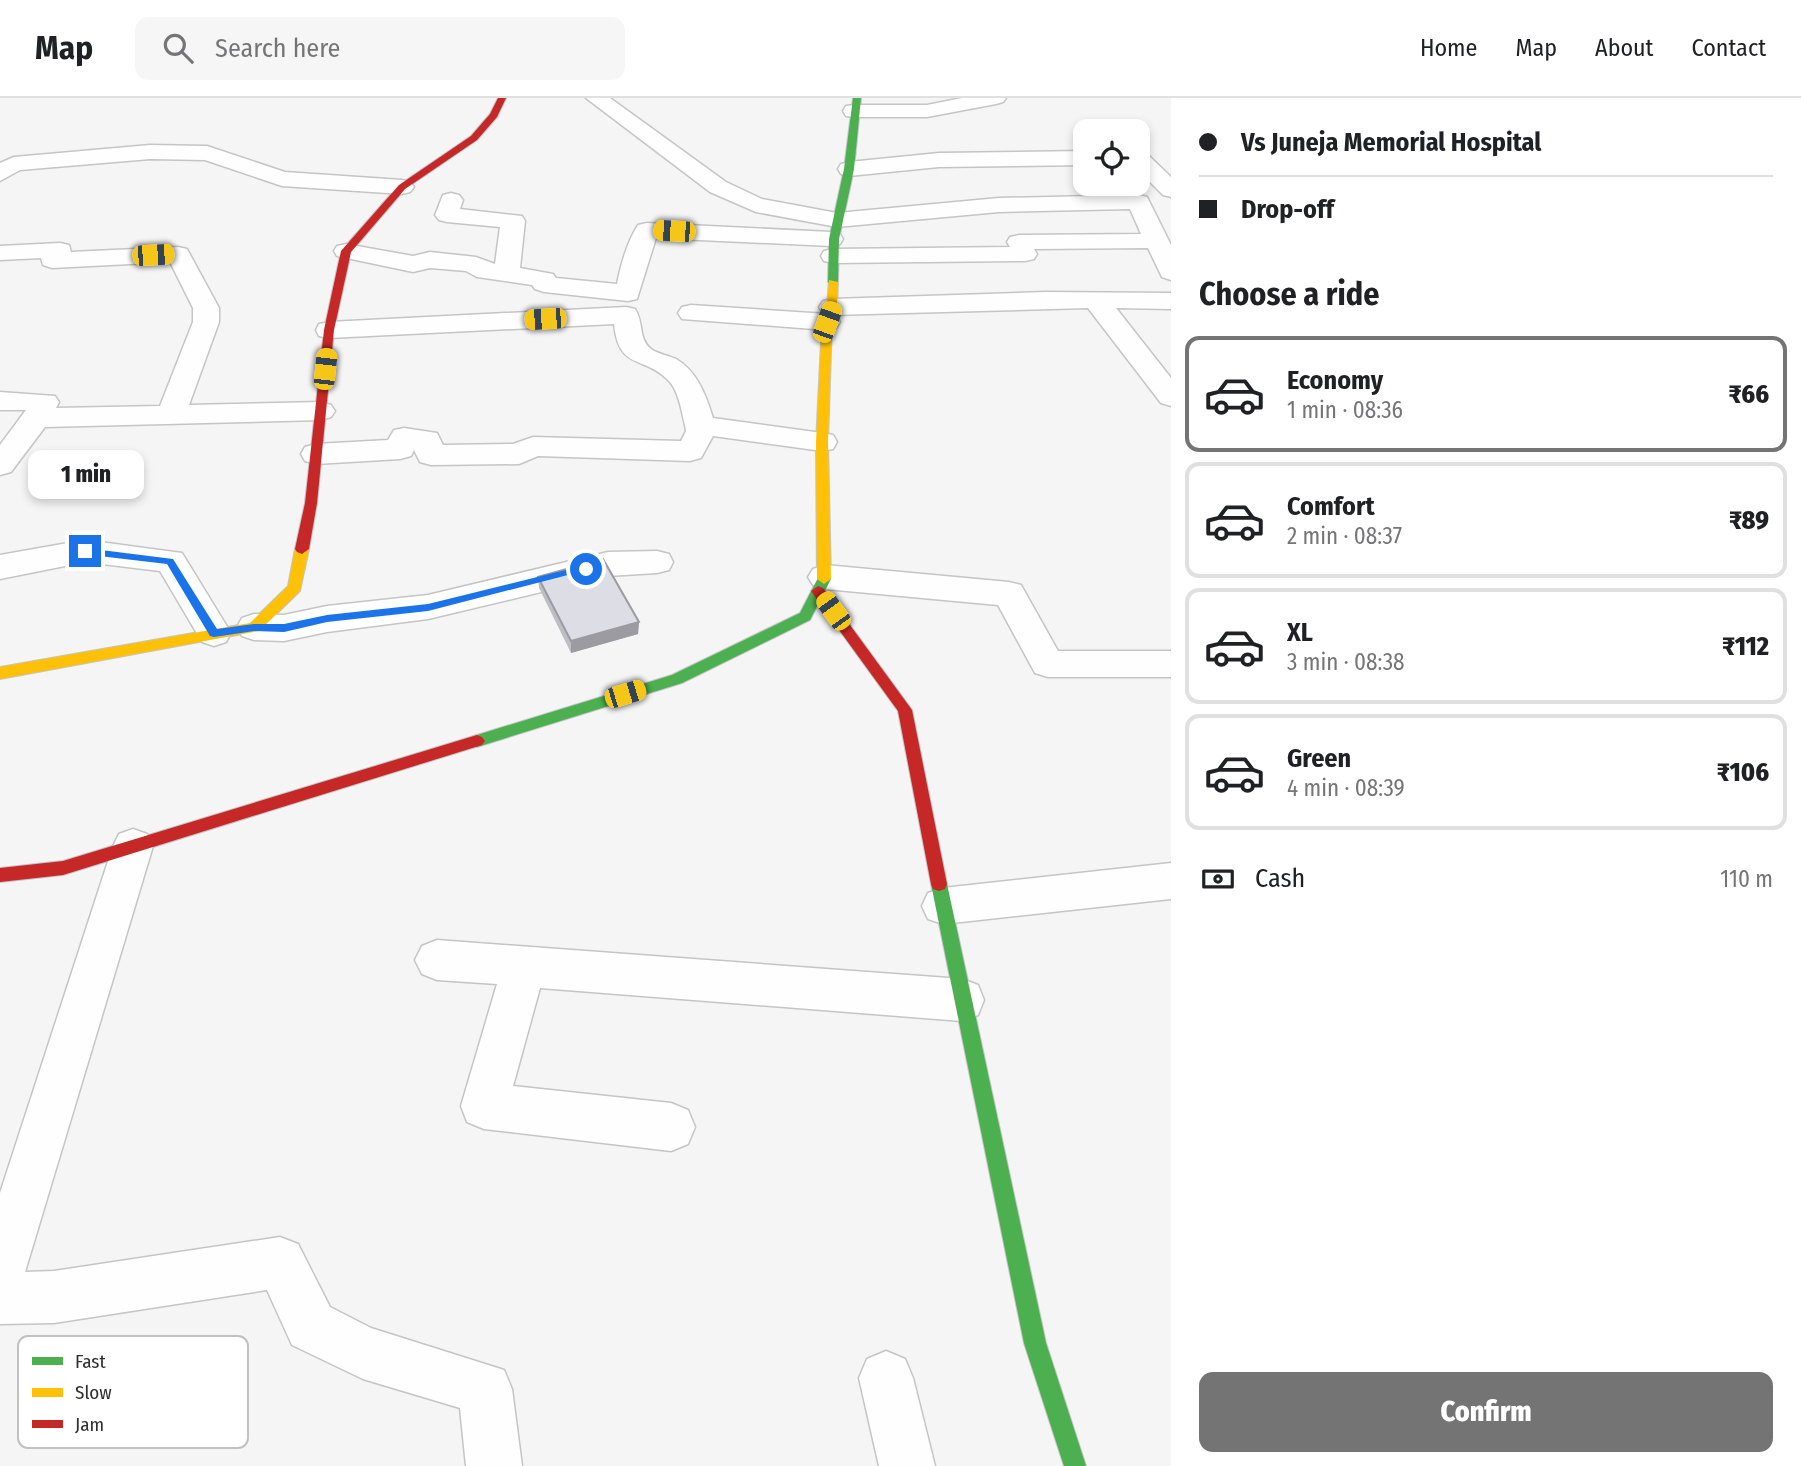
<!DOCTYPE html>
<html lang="en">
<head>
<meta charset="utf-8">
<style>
	body { margin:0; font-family:"Fira Sans Condensed",sans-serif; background:#f6f6f6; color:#202124; height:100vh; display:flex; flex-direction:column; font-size:26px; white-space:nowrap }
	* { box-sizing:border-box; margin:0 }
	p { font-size:23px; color:#757577 }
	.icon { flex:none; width:38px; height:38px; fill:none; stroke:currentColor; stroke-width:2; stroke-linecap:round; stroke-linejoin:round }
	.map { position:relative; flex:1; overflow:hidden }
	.panel { display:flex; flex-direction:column; background:#fff; width:630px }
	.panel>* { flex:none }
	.top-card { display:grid; align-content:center; height:154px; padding:0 28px; background:#fff }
	.controls { position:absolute; left:1073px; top:21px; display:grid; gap:14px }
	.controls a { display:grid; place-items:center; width:77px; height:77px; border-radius:14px; background:#fff; box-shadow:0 4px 10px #0003; font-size:35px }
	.end { position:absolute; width:32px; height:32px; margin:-16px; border:9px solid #1a73e8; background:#fff; box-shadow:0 0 0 4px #fff }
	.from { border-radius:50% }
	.bubble { position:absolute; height:49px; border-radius:14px; background:#fff; box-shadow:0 4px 10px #0003; font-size:23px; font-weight:800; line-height:49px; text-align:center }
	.car { position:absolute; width:21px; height:42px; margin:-21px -10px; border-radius:9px; box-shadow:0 0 5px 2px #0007; background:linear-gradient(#f5c518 24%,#345 0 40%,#f5c518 0 76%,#345 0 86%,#f5c518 0) }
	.top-card b { display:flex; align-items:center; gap:24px; height:66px; font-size:26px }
	.top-card b+b { border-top:2px solid #e0e0e0 }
	.top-card i { width:18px; height:18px; background:#202124 }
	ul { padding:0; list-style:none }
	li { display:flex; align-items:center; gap:21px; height:116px; margin:0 14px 10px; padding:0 14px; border:4px solid #e0e0e0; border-radius:14px }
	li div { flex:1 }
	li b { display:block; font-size:26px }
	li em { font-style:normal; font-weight:800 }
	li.selected { border-color:#747475 }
	li>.icon { width:63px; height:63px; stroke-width:1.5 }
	h2 { padding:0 28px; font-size:32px; line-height:84px }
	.pay { display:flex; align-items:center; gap:18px; height:77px; padding:0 28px; font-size:26px }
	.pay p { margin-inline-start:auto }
	.action { display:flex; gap:14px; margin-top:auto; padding:14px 28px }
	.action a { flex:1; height:80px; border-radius:14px; background:#747475; color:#fff; font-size:28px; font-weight:800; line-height:80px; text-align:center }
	header { display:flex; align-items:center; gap:42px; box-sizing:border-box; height:98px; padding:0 35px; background:#fff; border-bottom:2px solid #e0e0e0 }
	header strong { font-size:33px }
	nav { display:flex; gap:38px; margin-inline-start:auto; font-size:24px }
	.search { width:490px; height:63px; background:#f6f6f6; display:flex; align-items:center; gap:18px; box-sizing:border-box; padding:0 24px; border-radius:14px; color:#757577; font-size:26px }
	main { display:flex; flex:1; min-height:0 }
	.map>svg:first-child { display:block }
</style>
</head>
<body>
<header>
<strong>Map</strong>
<div class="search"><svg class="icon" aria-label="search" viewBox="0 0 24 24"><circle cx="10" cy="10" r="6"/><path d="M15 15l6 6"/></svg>Search here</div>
<nav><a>Home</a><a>Map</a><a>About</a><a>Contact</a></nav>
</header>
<main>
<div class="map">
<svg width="1171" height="1368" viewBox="0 0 1171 1368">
	<rect width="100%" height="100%" fill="#f5f5f6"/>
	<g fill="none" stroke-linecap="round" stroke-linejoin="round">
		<defs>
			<path id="street" d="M586 0H610L726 84 762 101 837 115 999 100 1139 97 1147 99 1171 147V182L1162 179 1148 150 1034 151 1037 156 1034 161 1025 163 833 165 824 163 821 158 824 153 833 151 1010 149 1007 144 1010 139 1019 137 1141 136 1130 111 999 114 837 129 756 114 710 94Z
				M962 0H1006L1003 4 996 6 927 19H854L846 18 843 13 846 8 854 7H927Z
				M150 47 207 48 285 74 402 82 410 84 414 89 410 94 402 96 282 88 205 62 150 61 20 72 0 83V65L14 59Z
				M1085 53V67L939 69 849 78 841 76 838 71 841 66 849 64 939 55Z
				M1138 53 1146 55 1171 79V99L1163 97 1138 72Z
				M451 95 459 97 463 102 460 111 522 118 525 123 520 170 553 176 556 180 617 186C621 166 627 144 638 127L647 125 831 134 840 136 843 141 840 146 831 148 656 140 637 201 628 203 544 194 535 191 532 187 477 179 466 173 430 170 413 174 337 158 334 153 337 148 346 146 413 158 430 154 476 159 495 166 500 129 447 124 439 122 435 117 443 97Z
				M60 145 69 147 71 154 178 149 187 151 219 210V224L189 307 321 304 331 307 335 313 331 319 321 322 45 329 11 374 0 377V347L26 312H0V294L55 298 59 304 56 310 160 308 193 224V210L170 164 52 170 43 167 41 160 0 162V148Z
				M1045 194 1171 195V211L1116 210 1171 280V308L1161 305 1088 210 832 217 823 215 819 209 823 203 832 201Z
				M691 207 827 216 836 218 840 224 836 230 827 232 682 221 678 215 682 209Z
				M626 209 635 211C644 224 638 241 651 251 657 256 668 257 676 261 697 273 706 297 713 320L822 335 833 337 837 344 833 351 822 353 713 338 701 360 690 363 538 358 519 366 431 367 420 364 414 352 411 358 400 361 316 366 305 363 301 356 305 349 316 346 388 342 394 332 404 330 437 335 443 347 513 346 533 339 681 343 686 333 685 327C681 312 679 292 667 281 643 257 619 273 614 226L329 240 319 238 316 232 319 226 329 224Z
				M85 442 182 455 231 535 226 544 214 548 202 544 160 473 85 464 0 481V457Z
				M657 453 669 456 673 464 669 472 657 475 608 478 428 521 327 534 284 543 254 542 242 538 237 529 242 520 254 516 284 517 327 508 428 497 608 454Z
				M825 467 1009 484 1021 487 1058 553H1171V579H1048L1035 575 998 507 825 491 813 487 808 479 813 471Z
				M133 731 147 736 153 748 25 1174 54 1173 280 1139 298 1146 330 1209 371 1230 504 1272 512 1291 522 1368H466L460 1310 363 1281 292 1247 267 1192 54 1225 0 1226V1095L113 748 119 736Z
				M1171 765V801L943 826 928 821 922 808 928 795 943 790Z
				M437 842 962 881 978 887 984 902 978 917 962 923 540 890 513 988 671 1005 688 1012 695 1029 688 1046 671 1053 484 1031 467 1024 461 1008 497 886 437 882 422 876 415 862 422 848Z
				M886 1253 905 1261 913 1280 935 1368H879L859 1280 867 1261Z"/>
			<path id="fast" d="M853 0H861L854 71 839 141 838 184 833 187 828 184 829 141 844 71Z
				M824 476 831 481 810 522 682 585 477 649 472 647 469 643 472 639 477 637 672 577 800 515 819 478Z
				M939 779 945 781 947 786 1046 1245 1086 1368H1064L1024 1245 931 786 933 781Z"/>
			<path id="slow" d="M829 182 838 184 837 209 832 224 828 344 831 481 824 486 817 481 816 344 822 224 827 209Z
				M302 446 309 451 300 493 259 533 0 581V569L250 525 288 488 295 451Z"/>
			<path id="jam" d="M498 0H506L497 19 477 42 405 91 351 154 334 232 317 405 309 451 302 456 297 454 295 451 305 405 324 232 341 153 399 87 471 38 490 16Z
				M818 488 823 490 912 612 947 786 945 791 939 793 933 791 931 786 898 613 813 496 811 493Z
				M477 637 482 639 485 643 482 647 63 777 0 784V770L63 763Z"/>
		</defs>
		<use href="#street" stroke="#c5c5c6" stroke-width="3"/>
		<use href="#fast" stroke="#c5c5c6" stroke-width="2"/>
		<use href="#slow" stroke="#c5c5c6" stroke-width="2"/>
		<use href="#jam" stroke="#c5c5c6" stroke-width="2"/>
		<use href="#street" fill="#fefefe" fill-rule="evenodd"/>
		<use href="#fast" fill="#4caf50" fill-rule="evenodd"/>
		<use href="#slow" fill="#ffc107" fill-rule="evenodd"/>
		<use href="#jam" fill="#c62828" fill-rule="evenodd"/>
	</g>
	<path fill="#bebec6" d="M538 479 639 524 638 536 571 555 539 490Z"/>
	<path fill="#9b9ba1" d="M639 524 638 536 571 555V543Z"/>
	<path fill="#dddde6" stroke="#9b9ba1" stroke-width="2" d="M603 461 639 524 571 543 538 479Z"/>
	<path fill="#1a73e8" d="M85 450 173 461 217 531 254 526H284L327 517 428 506 586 467 591 471 428 513 327 524 284 534 254 533 214 539 210 538 167 466 82 456V451Z"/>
	<rect x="18" y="1238" width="230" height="112" rx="10" fill="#fff" stroke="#c1c1c1" stroke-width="2"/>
	<rect x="32" y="1259" width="31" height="8" fill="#4caf50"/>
	<rect x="32" y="1290" width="31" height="9" fill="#ffc107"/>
	<rect x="32" y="1322" width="31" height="8" fill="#c62828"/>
	<g font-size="19" fill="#2f2f30">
		<text x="75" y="1270">Fast</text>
		<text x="75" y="1301">Slow</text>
		<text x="75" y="1333">Jam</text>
	</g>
</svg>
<div class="controls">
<a><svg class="icon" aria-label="locate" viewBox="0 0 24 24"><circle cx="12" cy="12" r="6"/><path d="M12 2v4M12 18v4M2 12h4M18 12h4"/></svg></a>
</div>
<i class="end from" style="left:586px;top:471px"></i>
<i class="end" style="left:85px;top:453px"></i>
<div class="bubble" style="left:28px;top:352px;width:116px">1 min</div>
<i class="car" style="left:674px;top:133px;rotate:273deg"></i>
<i class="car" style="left:153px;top:157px;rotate:87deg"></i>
<i class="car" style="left:545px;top:221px;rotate:267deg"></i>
<i class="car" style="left:827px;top:224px;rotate:20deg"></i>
<i class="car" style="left:325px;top:271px;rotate:6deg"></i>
<i class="car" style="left:833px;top:513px;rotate:324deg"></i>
<i class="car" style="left:625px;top:596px;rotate:73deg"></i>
</div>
<section class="panel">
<div class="top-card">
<b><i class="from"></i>Vs Juneja Memorial Hospital</b>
<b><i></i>Drop-off</b>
</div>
<h2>Choose a ride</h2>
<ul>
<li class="selected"><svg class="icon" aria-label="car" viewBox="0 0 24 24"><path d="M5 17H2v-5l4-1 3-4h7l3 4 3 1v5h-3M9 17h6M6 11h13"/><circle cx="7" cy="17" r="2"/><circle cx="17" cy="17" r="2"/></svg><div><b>Economy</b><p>1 min · 08:36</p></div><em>₹66</em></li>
<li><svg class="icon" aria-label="car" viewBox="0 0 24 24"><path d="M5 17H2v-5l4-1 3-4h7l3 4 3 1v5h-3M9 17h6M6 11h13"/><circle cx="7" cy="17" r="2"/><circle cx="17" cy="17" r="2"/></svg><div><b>Comfort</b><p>2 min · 08:37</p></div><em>₹89</em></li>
<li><svg class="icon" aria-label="car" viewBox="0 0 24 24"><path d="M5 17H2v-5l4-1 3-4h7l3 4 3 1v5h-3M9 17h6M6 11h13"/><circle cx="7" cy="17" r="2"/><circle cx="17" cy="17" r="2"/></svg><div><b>XL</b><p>3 min · 08:38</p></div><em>₹112</em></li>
<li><svg class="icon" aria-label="car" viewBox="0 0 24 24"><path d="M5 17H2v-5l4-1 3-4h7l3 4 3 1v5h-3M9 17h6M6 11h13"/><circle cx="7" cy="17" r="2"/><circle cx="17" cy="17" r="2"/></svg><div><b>Green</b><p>4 min · 08:39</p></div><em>₹106</em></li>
</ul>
<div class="pay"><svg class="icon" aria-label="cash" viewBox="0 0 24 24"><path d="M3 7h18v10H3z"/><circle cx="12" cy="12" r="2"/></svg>Cash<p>110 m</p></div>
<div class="action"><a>Confirm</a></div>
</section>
</main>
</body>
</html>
